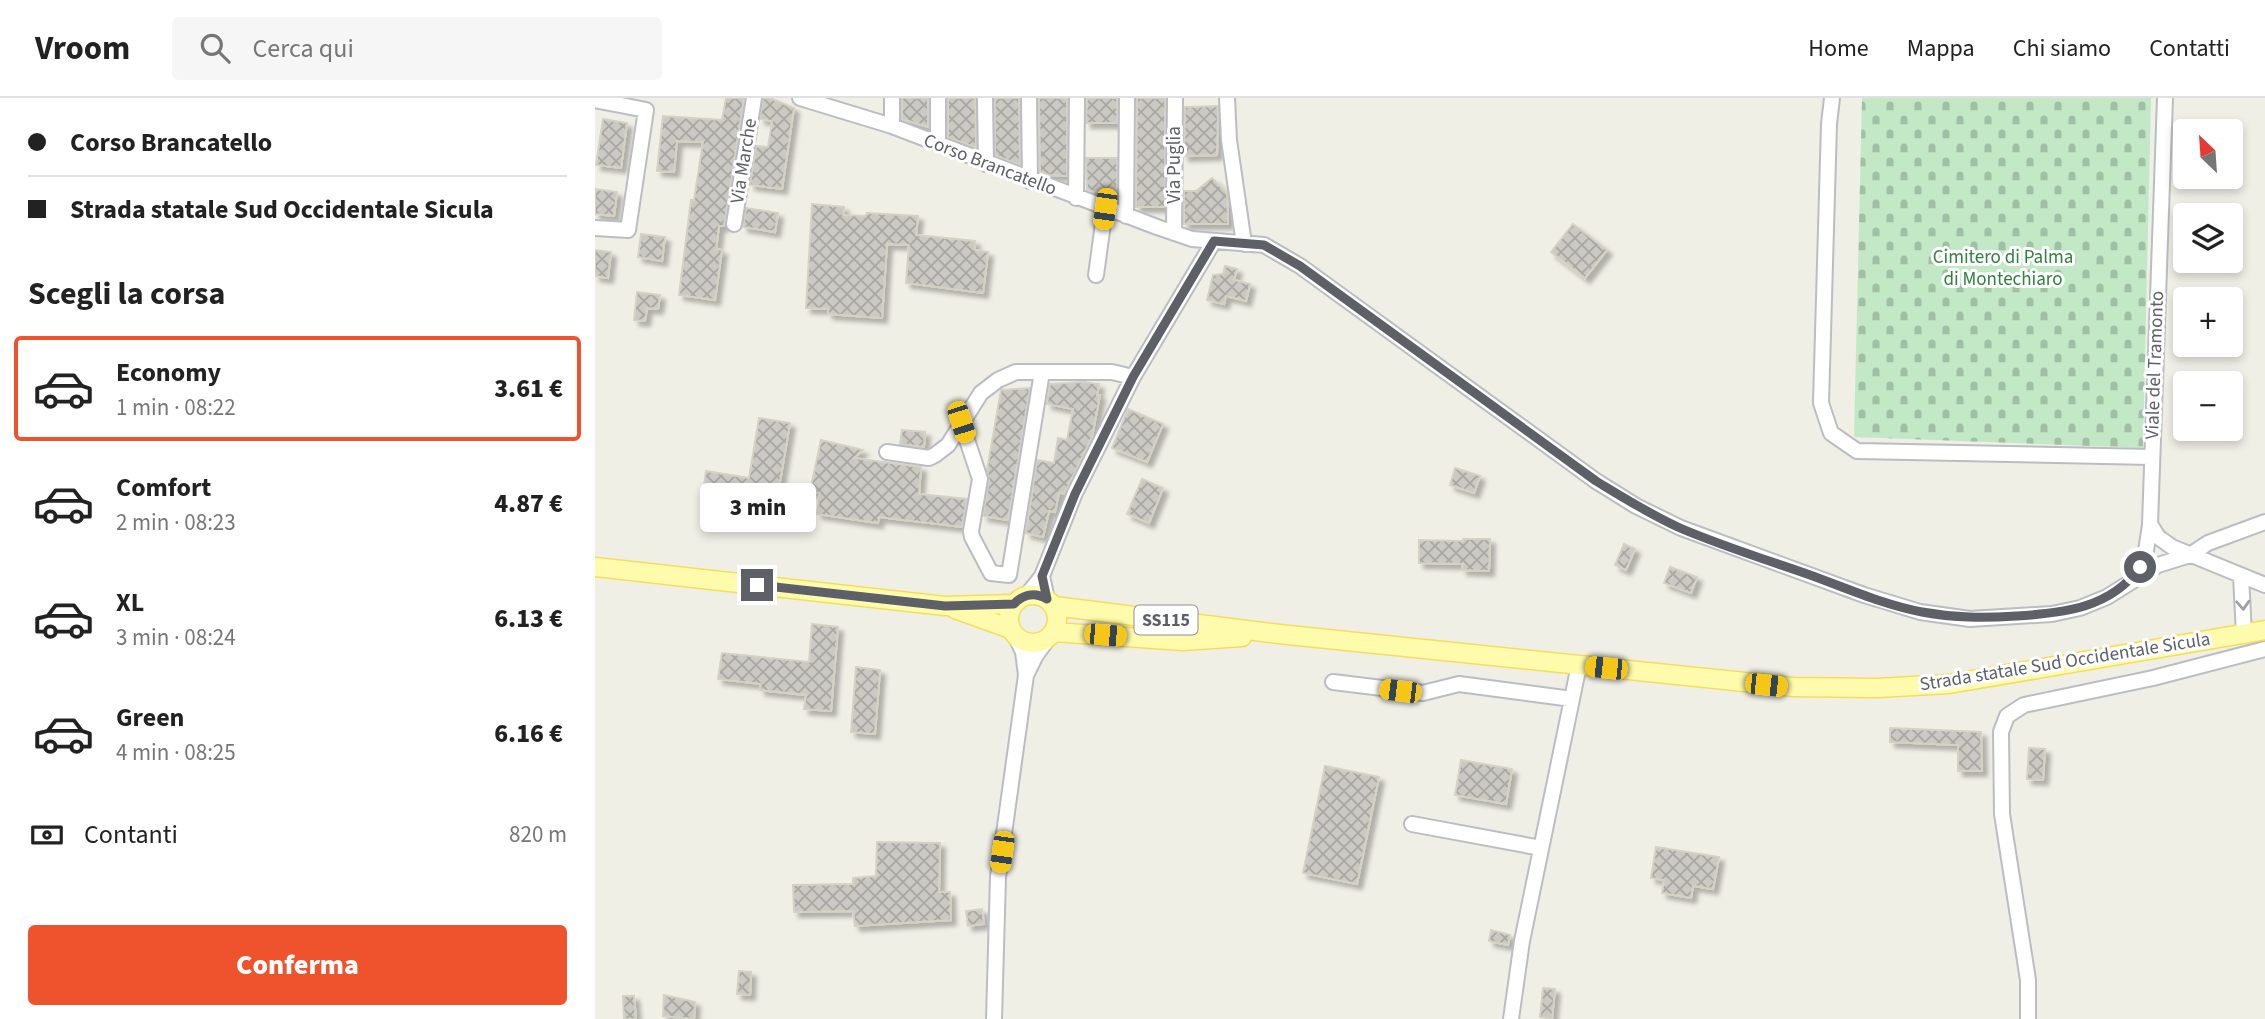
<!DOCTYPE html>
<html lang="it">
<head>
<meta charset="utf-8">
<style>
	body { margin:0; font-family:"Source Sans 3",sans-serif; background:#f6f6f6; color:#222; height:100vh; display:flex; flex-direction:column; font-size:26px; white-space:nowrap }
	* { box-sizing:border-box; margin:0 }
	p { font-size:23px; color:#767676 }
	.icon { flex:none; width:38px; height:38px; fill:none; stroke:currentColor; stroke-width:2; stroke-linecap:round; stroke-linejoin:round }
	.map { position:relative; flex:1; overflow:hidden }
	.drawer { display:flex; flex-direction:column; background:#fff; width:595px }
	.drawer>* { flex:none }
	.guide { display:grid; align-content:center; height:154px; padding:0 28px; background:#fff }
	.needle { width:46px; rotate:335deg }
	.buttons { position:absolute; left:1578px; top:21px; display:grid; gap:14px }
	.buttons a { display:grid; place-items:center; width:70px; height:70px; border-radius:7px; background:#fff; box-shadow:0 4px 10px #0003; font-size:35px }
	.end { position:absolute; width:32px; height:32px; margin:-16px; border:9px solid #5d6067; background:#fff; box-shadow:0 0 0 4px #fff }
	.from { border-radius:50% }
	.bubble { position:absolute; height:49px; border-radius:7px; background:#fff; box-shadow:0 4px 10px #0003; font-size:23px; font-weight:800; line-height:49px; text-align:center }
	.car { position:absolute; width:21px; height:42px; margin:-21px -10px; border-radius:9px; box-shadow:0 0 5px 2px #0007; background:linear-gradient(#f5c518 24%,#345 0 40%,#f5c518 0 76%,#345 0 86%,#f5c518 0) }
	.guide b { display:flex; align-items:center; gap:24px; height:66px; font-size:26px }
	.guide b+b { border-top:2px solid #e0e0e0 }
	.guide i { width:18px; height:18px; background:#222 }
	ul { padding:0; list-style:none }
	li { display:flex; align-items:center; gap:21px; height:105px; margin:0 14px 10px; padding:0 14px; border:4px solid transparent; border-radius:7px }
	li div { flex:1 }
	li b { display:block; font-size:26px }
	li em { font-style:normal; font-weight:800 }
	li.on { border-color:#ef532d }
	li>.icon { width:63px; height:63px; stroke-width:1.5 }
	h2 { padding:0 28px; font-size:32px; line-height:84px }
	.pay { display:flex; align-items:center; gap:18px; height:77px; padding:0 28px; font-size:26px }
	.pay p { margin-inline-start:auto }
	.cta { display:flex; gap:14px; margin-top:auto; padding:14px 28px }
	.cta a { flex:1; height:80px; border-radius:7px; background:#ef532d; color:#fff; font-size:28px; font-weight:800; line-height:80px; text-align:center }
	header { display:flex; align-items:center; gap:42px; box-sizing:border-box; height:98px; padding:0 35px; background:#fff; border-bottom:2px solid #e0e0e0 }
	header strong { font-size:33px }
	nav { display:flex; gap:38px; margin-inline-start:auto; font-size:24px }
	.search { width:490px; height:63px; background:#f6f6f6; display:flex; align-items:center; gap:18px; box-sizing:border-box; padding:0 24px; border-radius:7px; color:#767676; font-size:26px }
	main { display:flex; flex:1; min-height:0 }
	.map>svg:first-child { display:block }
</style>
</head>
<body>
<header>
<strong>Vroom</strong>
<div class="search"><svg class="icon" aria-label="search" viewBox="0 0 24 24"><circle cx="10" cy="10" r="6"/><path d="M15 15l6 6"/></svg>Cerca qui</div>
<nav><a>Home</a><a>Mappa</a><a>Chi siamo</a><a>Contatti</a></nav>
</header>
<main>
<section class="drawer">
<div class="guide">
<b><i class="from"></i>Corso Brancatello</b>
<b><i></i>Strada statale Sud Occidentale Sicula</b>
</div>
<h2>Scegli la corsa</h2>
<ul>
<li class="on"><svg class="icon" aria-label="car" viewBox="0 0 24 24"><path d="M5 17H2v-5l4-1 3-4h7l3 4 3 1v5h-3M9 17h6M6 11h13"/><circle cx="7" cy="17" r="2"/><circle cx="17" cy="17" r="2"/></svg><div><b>Economy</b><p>1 min · 08:22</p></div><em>3.61 €</em></li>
<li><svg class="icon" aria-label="car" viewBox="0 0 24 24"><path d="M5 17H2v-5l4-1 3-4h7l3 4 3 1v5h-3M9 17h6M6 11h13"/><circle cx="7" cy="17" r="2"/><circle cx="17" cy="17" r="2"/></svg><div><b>Comfort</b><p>2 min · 08:23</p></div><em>4.87 €</em></li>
<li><svg class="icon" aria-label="car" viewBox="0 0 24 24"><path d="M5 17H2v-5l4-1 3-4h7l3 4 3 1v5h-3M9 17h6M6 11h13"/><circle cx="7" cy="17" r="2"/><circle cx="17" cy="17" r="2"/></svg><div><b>XL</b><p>3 min · 08:24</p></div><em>6.13 €</em></li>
<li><svg class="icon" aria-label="car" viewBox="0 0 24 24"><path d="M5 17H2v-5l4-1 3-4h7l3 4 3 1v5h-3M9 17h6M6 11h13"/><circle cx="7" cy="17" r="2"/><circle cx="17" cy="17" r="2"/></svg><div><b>Green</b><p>4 min · 08:25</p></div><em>6.16 €</em></li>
</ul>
<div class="pay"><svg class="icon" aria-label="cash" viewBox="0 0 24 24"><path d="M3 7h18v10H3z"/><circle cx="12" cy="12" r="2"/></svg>Contanti<p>820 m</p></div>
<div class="cta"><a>Conferma</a></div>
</section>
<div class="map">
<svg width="1670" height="921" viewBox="0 0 1670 921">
	<defs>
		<pattern id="cemetery-stones" width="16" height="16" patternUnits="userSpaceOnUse" patternTransform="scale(1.75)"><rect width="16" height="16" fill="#c2e8c6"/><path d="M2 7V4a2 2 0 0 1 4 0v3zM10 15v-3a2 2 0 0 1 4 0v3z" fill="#a1bfa5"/></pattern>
		<pattern id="building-cross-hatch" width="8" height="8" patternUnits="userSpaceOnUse" patternTransform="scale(1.75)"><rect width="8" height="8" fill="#cbc9c3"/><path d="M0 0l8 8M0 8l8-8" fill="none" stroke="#a8a7a2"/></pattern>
		<filter id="shadow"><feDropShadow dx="5" dy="5" stdDeviation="2" flood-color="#0004"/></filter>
	</defs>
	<rect width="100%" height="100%" fill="#f0efe6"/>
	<path fill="url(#cemetery-stones)" d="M1267 0H1556L1548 350 1259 339Z"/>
	<path fill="url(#building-cross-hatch)" stroke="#d5d2c4" stroke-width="2" filter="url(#shadow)" d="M131 0H149L129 128H124L121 151 127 152 120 202 84 197 96 102H99L108 44 82 43 79 74 62 73 68 18 127 22Z
		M168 0H175L199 10 187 91 155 87 161 48 173 49 177 23 165 21Z
		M307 0H333V29L307 21Z
		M353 0H380L381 50 353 39Z
		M400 0H424L425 67 400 57Z
		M444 0H472V78L454 77 445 74Z
		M492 0H522V25H491Z
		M542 0H570V109H541Z
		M623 8 622 57 589 58 590 9Z
		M8 21 32 25 26 70 1 67Z
		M491 60H522V98L492 92Z
		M617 80 632 95 633 126H589V93H601Z
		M0 91 22 94 19 118 0 116Z
		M217 106 249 109 248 117 271 118 272 115 323 118 321 137 380 143V152L393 154 388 195 311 185 314 147 292 146 287 220 233 216V211L211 210Z
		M151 110 183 115 180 134 148 129Z
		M978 126 1012 152 990 180 956 154Z
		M46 136 70 139 67 163 43 159Z
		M0 152 16 154 13 180 0 178Z
		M630 168 642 171 639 182 655 186 651 203 631 198 629 206 612 202 618 177 628 176Z
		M42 194 65 197 63 211 52 210 50 223 39 222Z
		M488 284 504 286 502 297H505L497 339 469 396 464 394 460 414 454 413 448 439 431 435 442 362 459 365 463 340 472 342 478 311 452 306 455 286Z
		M435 290 413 422 388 418 394 383 392 372 406 292Z
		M533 311 568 326 552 364 517 350Z
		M164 320 195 325 182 401 136 393 135 405 107 401 111 373 154 380Z
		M307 332 330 334 329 349 305 346Z
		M226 342 268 352 259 360 326 369 324 396 372 401 367 429 284 419 283 425 222 416 225 395 215 393Z
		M860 370 885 378 879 395 855 387Z
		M547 381 568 390 554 425 532 416Z
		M868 441H895L894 473 867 472 868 466 824 465V442L868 443Z
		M1029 446 1040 451 1031 472 1020 467Z
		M1075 469 1102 479 1096 495 1069 485Z
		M217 526 243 529 236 613 209 611 211 597 165 592 166 586 123 581 127 555 214 564Z
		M261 569 285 572 280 636 256 634Z
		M1295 630 1386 634 1387 673H1363V647L1295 644Z
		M1434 650 1450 651 1448 682 1432 681Z
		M866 662 917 671 911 706 860 697Z
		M730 668 784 679 762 786 708 775Z
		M282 744 345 745 344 794H355L356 822 260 828 258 813 199 814 198 787 258 786V780L281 778Z
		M1061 749 1124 759 1118 791 1098 788 1096 800 1067 795 1069 782 1056 780Z
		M387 811 389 826 373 828 371 813Z
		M896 832 915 837 913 847 894 843Z
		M144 873 156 874 155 897 142 896Z
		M948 890 960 891 957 921 945 919Z
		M69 897 100 904 99 921 68 918Z
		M28 898H39L41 921H29Z"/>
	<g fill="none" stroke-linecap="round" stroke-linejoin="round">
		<defs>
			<path id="minor" d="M205 0 297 28 562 129 597 141 669 147 705 168 1001 383 1041 408 1086 430 1269 497 1325 514 1375 521 1457 516 1485 510 1512 499 1563 467 1595 457 1613 445 1670 424
				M297 0V28
				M343 0V46
				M390 0 391 66
				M434 0 435 83
				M632 0 634 42 649 146
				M1237 0 1234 26 1226 305 1236 335 1262 353 1557 359
				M1570 0 1555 426 1563 439 1577 449 1670 487
				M0 2 51 12 33 132 0 130
				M481 100 482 0
				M531 118 532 0
				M139 126 159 0
				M579 135 580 0
				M501 177 510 111
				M366 324 385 381 376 433 377 439 396 475 414 477 447 274
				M292 354 334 360 340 357 353 347 386 295 403 282 421 274H517L538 279
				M447 478 452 501
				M1646 478 1649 536
				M1537 479 1550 459 1555 427
				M431 498 447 478 480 395 538 279 619 143
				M431 577 441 557 455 538
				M738 584 828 595 864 586 977 601
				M817 726 946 750
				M399 921 403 779 431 577 428 554 420 537
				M916 921 927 843 984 567
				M1433 921V882L1407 716 1406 634 1412 618 1429 607 1558 580 1670 551"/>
			<path id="major" d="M0 469 350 508 419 506
				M414 521a24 24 0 1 1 48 0a24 24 0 1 1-48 0Z
				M459 508 684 536 1198 589 1282 590 1354 586 1670 532
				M360 511 416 531
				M459 534 588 543 647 539"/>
		</defs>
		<use href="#minor" stroke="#babdc2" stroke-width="18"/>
		<use href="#major" stroke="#f6dd59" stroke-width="21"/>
		<use href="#minor" stroke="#fff" stroke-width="14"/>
		<use href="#major" stroke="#fffbac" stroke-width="18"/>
	</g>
	<defs><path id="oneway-chevron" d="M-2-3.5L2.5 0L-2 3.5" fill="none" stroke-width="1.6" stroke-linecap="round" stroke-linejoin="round" transform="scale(1.75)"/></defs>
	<use stroke="#9ea0a4" href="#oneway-chevron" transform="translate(1648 507) rotate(87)"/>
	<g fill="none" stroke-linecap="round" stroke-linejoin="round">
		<path stroke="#5d6067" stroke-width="9" d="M162 487 350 508 419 506C428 496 440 494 452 501L447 478 480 396 538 279 619 143 669 147 705 168 1001 383C1029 400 1056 417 1085 430 1127 448 1172 462 1215 477 1251 490 1289 507 1327 514 1360 520 1388 520 1422 518 1469 515 1516 510 1545 469"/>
	</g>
	<g text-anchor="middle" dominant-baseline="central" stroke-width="6" stroke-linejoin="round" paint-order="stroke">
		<rect fill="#fff" stroke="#8e9095" stroke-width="2" x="539.5" y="507.5" width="63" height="29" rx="5"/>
		<g font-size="18" font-weight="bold" fill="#5d6067">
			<text x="571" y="522">SS115</text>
		</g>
		<g font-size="19" fill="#5d6067" stroke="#fff">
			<text transform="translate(149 63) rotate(-81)">Via Marche</text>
			<text transform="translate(395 67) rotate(21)">Corso Brancatello</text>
			<text transform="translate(579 67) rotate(-90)">Via Puglia</text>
			<text transform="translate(1560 267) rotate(-88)">Viale del Tramonto</text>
			<text transform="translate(1470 564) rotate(-9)">Strada statale Sud Occidentale Sicula</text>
		</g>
		<g font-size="19" fill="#31823f" stroke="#fff">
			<text x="1408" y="159">Cimitero di Palma<tspan x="1408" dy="22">di Montechiaro</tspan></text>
		</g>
	</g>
</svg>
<div class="buttons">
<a><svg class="needle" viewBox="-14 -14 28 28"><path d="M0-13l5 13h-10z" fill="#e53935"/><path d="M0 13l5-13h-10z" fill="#767676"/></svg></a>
<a><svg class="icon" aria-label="layers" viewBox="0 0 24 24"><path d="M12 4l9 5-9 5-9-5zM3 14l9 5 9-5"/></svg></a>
<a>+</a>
<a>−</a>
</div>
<i class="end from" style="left:1545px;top:469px"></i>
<i class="end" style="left:162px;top:487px"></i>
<div class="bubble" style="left:105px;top:385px;width:116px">3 min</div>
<i class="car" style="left:510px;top:111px;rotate:188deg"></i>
<i class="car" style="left:366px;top:324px;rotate:162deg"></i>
<i class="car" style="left:510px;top:537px;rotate:95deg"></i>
<i class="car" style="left:1011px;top:570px;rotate:276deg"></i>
<i class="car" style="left:1171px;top:587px;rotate:96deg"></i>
<i class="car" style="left:805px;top:593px;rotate:277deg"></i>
<i class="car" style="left:407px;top:754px;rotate:188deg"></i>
</div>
</main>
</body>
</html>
